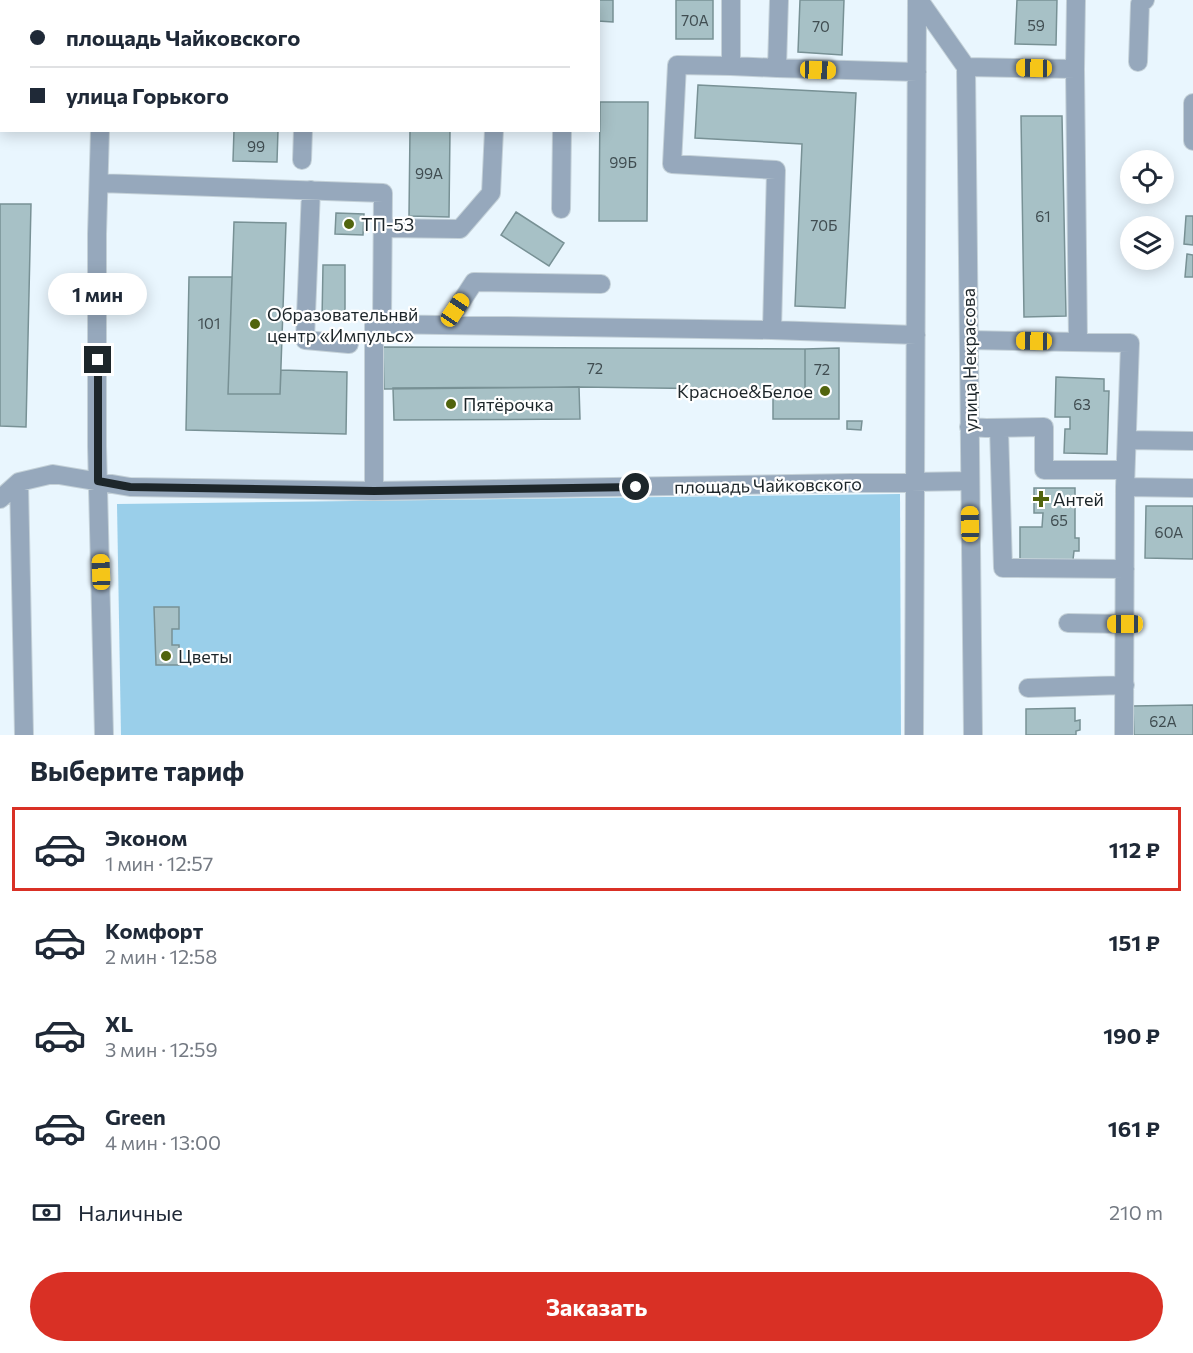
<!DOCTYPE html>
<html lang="ru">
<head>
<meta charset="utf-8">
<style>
	body { margin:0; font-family:Commissioner,sans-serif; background:#f2f2f3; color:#1f2937; height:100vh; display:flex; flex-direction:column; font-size:22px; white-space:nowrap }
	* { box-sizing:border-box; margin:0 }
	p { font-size:20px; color:#747a83 }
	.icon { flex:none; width:33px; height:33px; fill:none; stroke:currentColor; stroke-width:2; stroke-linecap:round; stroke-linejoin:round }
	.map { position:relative; height:735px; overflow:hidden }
	.sheet { display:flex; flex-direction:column; background:#fff; flex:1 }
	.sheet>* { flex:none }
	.guide { position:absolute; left:0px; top:0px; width:600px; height:132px; box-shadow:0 3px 15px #0003; display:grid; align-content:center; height:132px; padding:0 30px; background:#fff }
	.fabs { position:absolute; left:1120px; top:150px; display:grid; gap:12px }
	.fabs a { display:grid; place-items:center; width:54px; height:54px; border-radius:50%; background:#fff; box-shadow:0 3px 15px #0003; font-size:30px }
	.end { position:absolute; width:27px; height:27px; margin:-14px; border:8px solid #1d262a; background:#fff; box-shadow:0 0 0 3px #fff }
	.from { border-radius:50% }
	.bubble { position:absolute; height:42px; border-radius:21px; background:#fff; box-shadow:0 3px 15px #0003; font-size:20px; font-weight:700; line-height:42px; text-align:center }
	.car { position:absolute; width:18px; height:36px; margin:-18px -9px; border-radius:8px; box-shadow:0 0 4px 2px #0007; background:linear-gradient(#f5c518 24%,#345 0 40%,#f5c518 0 76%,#345 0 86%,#f5c518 0) }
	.guide b { display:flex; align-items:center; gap:21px; height:57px; font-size:22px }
	.guide b+b { border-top:2px solid #e0e1e3 }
	.guide i { width:15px; height:15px; background:#1f2937 }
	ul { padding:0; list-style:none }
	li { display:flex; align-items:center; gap:18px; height:84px; margin:0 12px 9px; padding:0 18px; border:3px solid transparent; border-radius:0px }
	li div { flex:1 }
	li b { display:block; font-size:22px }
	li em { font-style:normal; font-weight:700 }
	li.current { border-color:#d93025 }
	li>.icon { width:54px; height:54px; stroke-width:1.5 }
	h2 { padding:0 30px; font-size:27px; line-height:72px }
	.pay { display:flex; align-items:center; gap:15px; height:66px; padding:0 30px; font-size:22px }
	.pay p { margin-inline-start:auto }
	.button { display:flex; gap:12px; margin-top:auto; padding:12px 30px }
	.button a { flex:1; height:69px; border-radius:36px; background:#d93025; color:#fff; font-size:24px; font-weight:700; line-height:69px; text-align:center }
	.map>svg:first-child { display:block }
</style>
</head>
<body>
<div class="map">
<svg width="1193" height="735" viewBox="0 0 1193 735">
	<rect width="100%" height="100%" fill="#e9f6fe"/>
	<path fill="#9acfea" d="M900 494 901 735H121L117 504Z"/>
	<path fill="#a7c1c6" stroke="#789195" stroke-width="1.5" d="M572 0H613V22L598 21V2H572Z
		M676 0H713V39H676Z
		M800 0H844L842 55 798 52Z
		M1017 0H1057L1056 45 1015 44Z
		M2 60V117L0 118V62Z
		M698 85 856 93 845 308 795 306 802 144 695 138Z
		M600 102H648L647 221H599Z
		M1021 116H1062L1066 316 1024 317Z
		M234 130H278L277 162 233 161Z
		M410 130H450L449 217 409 216Z
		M0 204H31L26 427 0 426Z
		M516 212 564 243 549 266 501 235Z
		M336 213 364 214 363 235 335 234Z
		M1186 216H1193V245L1184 244Z
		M234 222 286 223 280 394H228Z
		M1187 254 1193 255V277H1185Z
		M323 265H345V321L322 320Z
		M189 277H232L228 394H280L281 370 347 372 346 434 186 430Z
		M383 347 805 349V390L579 387 384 389Z
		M839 348V419H773V390H805V349Z
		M1056 377 1104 379V391H1109L1107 454 1064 453 1065 429H1070V417H1055Z
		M579 387 580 419 394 420 393 388Z
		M847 421H862L861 430 847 429Z
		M1034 488H1075V538H1079V551H1074L1073 560H1020V527H1042L1043 513H1034Z
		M1146 506H1193V559L1145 558Z
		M154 607H179V629H172V645H179L180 665H156Z
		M1193 705V735H1134L1133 706Z
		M1075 708V721L1080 720V730L1076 731V735H1026V709Z"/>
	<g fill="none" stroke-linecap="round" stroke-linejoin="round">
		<defs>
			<path id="minor" d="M163 0V2
				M337 0V2
				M447 0 449 2
				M731 0V66L777 68
				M779 0 777 68 917 72
				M919 0 966 67 973 735
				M1076 0 1075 69 1078 342
				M103 2V0
				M543 2 552 0
				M0 8 2 10
				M1138 62 1140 4 1145 0
				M966 67 1075 69
				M1193 103V141
				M100 130 97 234V446L104 735
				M302 160 303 130
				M99 183 383 193 382 323
				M311 190 305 340 349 344
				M561 209 562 130
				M383 228 460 229 491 193 494 130
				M446 325 474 282 601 284
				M772 330 916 335
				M969 340 1130 343 1125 487 1193 488
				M969 427 986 428 1044 427V470H1125
				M999 428 1003 568 1125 569
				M1127 440 1193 441
				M19 482 24 735
				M374 491V324L772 330 776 170 672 164 677 65 731 66
				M0 499 19 482 53 474 130 487 374 491 970 481
				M1068 623 1125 624
				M1028 688 1125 685
				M914 735 917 0
				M1124 735 1125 487"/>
		</defs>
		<use href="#minor" stroke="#c4d1d8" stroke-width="20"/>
		<use href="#minor" stroke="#96a8bc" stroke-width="18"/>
	</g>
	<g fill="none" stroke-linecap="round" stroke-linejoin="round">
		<path stroke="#1d262a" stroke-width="8" d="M98 360V481L130 487 374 491 636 487"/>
	</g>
	<g fill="#51640d" stroke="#fff" stroke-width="2">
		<circle cx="349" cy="224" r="6"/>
		<circle cx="255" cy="324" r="6"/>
		<circle cx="825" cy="391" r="6"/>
		<circle cx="451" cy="404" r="6"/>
		<path d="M1038 490h6v6h6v6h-6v6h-6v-6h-6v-6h6z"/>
		<circle cx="166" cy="656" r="6"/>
	</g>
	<g text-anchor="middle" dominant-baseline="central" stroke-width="4.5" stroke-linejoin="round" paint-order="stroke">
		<g font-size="15" fill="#404d51">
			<text x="695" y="20">70А</text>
			<text x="1036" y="25">59</text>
			<text x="821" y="26">70</text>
			<text x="256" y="146">99</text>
			<text x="623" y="162">99Б</text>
			<text x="429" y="173">99А</text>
			<text x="1043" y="216">61</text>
			<text x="824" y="225">70Б</text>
			<text x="209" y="323">101</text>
			<text x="595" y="368">72</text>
			<text x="822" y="369">72</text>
			<text x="1082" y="404">63</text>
			<text x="1059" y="520">65</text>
			<text x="1169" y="532">60А</text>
			<text x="1163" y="721">62А</text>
		</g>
		<g font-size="18" fill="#1d262a" stroke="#fff" text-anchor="start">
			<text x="361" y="224">ТП-53</text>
			<text x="267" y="314">Образовательнвй<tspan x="267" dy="21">центр «Импульс»</tspan></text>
			<text x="813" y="391" text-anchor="end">Красное&amp;Белое</text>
			<text x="463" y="404">Пятёрочка</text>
			<text x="1053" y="499">Антей</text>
			<text x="178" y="656">Цветы</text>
		</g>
		<g font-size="18" fill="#1d262a" stroke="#fff">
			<text transform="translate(969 360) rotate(-91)">улица Некрасова</text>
			<text transform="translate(768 485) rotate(-1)">площадь Чайковского</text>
		</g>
	</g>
</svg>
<div class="fabs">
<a><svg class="icon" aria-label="locate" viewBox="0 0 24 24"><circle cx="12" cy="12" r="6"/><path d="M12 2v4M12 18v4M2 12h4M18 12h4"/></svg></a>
<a><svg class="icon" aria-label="layers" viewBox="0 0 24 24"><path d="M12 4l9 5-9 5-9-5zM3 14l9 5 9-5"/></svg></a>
</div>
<i class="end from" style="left:636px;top:487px"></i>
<i class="end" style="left:98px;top:360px"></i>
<div class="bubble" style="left:48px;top:273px;width:99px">1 мин</div>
<i class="car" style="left:1034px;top:68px;rotate:271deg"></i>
<i class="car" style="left:818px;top:70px;rotate:92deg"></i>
<i class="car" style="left:455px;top:310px;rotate:34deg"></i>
<i class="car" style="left:1034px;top:341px;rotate:271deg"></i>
<i class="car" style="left:970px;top:524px;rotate:359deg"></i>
<i class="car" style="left:101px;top:572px;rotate:358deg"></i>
<i class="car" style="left:1125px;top:624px;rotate:270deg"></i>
<div class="guide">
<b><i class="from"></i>площадь Чайковского</b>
<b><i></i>улица Горького</b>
</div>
</div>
<section class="sheet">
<h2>Выберите тариф</h2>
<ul>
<li class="current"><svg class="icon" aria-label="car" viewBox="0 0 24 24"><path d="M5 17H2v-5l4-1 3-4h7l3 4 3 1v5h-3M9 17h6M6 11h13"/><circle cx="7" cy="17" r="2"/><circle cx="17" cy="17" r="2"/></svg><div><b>Эконом</b><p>1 мин · 12:57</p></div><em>112 ₽</em></li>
<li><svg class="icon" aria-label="car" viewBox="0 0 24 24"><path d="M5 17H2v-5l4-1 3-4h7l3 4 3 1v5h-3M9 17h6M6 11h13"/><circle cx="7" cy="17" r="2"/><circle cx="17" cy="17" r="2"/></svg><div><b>Комфорт</b><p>2 мин · 12:58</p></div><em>151 ₽</em></li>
<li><svg class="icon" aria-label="car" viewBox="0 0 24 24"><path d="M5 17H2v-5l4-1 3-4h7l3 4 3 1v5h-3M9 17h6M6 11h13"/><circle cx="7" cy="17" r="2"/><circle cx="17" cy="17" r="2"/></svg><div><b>XL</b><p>3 мин · 12:59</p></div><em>190 ₽</em></li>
<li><svg class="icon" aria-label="car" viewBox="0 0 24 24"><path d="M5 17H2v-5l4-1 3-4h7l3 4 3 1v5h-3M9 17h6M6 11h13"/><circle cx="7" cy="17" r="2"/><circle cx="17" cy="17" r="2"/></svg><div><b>Green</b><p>4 мин · 13:00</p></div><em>161 ₽</em></li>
</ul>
<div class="pay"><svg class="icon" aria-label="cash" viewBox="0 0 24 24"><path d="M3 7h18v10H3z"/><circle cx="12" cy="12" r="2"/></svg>Наличные<p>210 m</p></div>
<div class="button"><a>Заказать</a></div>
</section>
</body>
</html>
